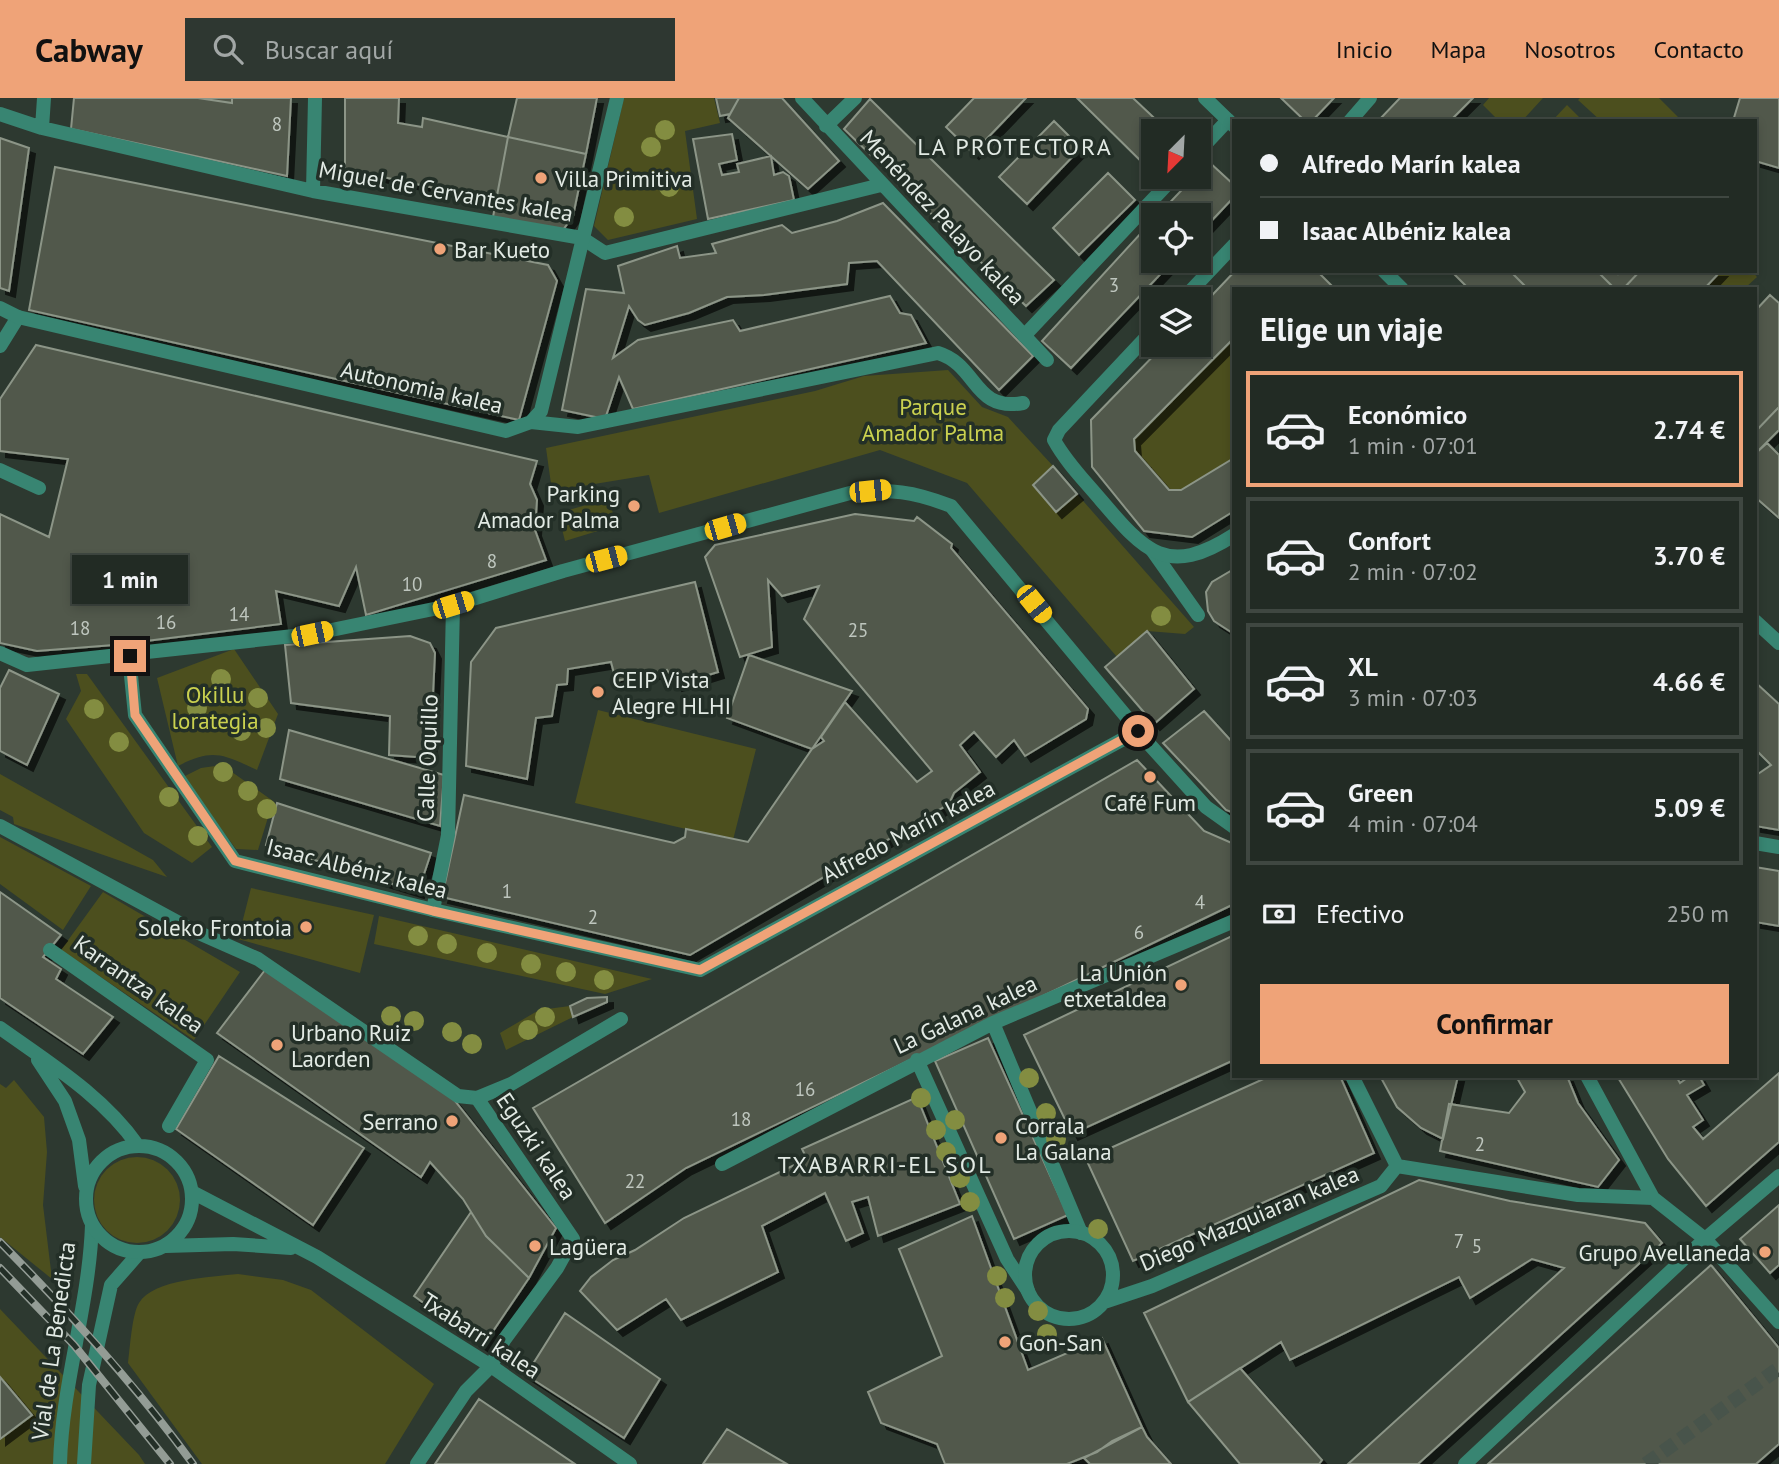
<!DOCTYPE html>
<html lang="es">
<head>
<meta charset="utf-8">
<style>
	body { margin:0; font-family:"PT Sans",sans-serif; background:#2e3731; color:#f1f3f6; height:100vh; display:flex; flex-direction:column; font-size:26px; white-space:nowrap }
	* { box-sizing:border-box; margin:0 }
	p { font-size:23px; color:#a2a7a6 }
	.icon { flex:none; width:38px; height:38px; fill:none; stroke:currentColor; stroke-width:2; stroke-linecap:round; stroke-linejoin:round }
	.map { position:relative; flex:1; overflow:hidden }
	.drawer { position:absolute; left:1232px; top:189px; width:525px; height:791px; display:flex; flex-direction:column; background:#222b24; border-radius:0px; box-shadow:0 4px 10px #0003,0 0 0 2px #3f4741 }
	.drawer>* { flex:none }
	.top-card { position:absolute; left:1232px; top:21px; width:525px; height:154px; border-radius:0px; box-shadow:0 4px 10px #0003,0 0 0 2px #3f4741; display:grid; align-content:center; height:154px; padding:0 28px; background:#222b24 }
	.needle { width:46px; rotate:204deg }
	.controls { position:absolute; left:1141px; top:21px; display:grid; gap:14px }
	.controls a { display:grid; place-items:center; width:70px; height:70px; border-radius:0px; background:#222b24; box-shadow:0 4px 10px #0003,0 0 0 2px #3f4741; font-size:35px }
	.end { position:absolute; width:32px; height:32px; margin:-16px; border:9px solid #efa378; background:#111; box-shadow:0 0 0 4px #111 }
	.from { border-radius:50% }
	.bubble { position:absolute; height:49px; border-radius:0px; background:#222b24; box-shadow:0 4px 10px #0003,0 0 0 2px #3f4741; font-size:23px; font-weight:700; line-height:49px; text-align:center }
	.car { position:absolute; width:21px; height:42px; margin:-21px -10px; border-radius:9px; box-shadow:0 0 5px 2px #0007; background:linear-gradient(#f5c518 24%,#345 0 40%,#f5c518 0 76%,#345 0 86%,#f5c518 0) }
	.top-card b { display:flex; align-items:center; gap:24px; height:66px; font-size:26px }
	.top-card b+b { border-top:2px solid #3f4741 }
	.top-card i { width:18px; height:18px; background:#f1f3f6 }
	ul { padding:0; list-style:none }
	li { display:flex; align-items:center; gap:21px; height:116px; margin:0 14px 10px; padding:0 14px; border:4px solid #3f4741; border-radius:0px }
	li div { flex:1 }
	li b { display:block; font-size:26px }
	li em { font-style:normal; font-weight:700 }
	li.current { border-color:#efa378 }
	li>.icon { width:63px; height:63px; stroke-width:1.5 }
	h2 { padding:0 28px; font-size:32px; line-height:84px }
	.pay { display:flex; align-items:center; gap:18px; height:77px; padding:0 28px; font-size:26px }
	.pay p { margin-inline-start:auto }
	.cta { display:flex; gap:14px; margin-top:auto; padding:14px 28px }
	.cta a { flex:1; height:80px; border-radius:0px; background:#efa378; color:#111; font-size:28px; font-weight:700; line-height:80px; text-align:center }
	header { display:flex; align-items:center; gap:42px; box-sizing:border-box; height:98px; padding:0 35px; background:#efa378; color:#111 }
	header strong { font-size:33px }
	nav { display:flex; gap:38px; margin-inline-start:auto; font-size:24px }
	.search { width:490px; height:63px; background:#2e3731; display:flex; align-items:center; gap:18px; box-sizing:border-box; padding:0 24px; border-radius:0px; color:#a2a7a6; font-size:26px }
	.map>svg:first-child { display:block }
</style>
</head>
<body>
<header>
<strong>Cabway</strong>
<div class="search"><svg class="icon" aria-label="search" viewBox="0 0 24 24"><circle cx="10" cy="10" r="6"/><path d="M15 15l6 6"/></svg>Buscar aquí</div>
<nav><a>Inicio</a><a>Mapa</a><a>Nosotros</a><a>Contacto</a></nav>
</header>
<div class="map">
<svg width="1779" height="1366" viewBox="0 0 1779 1366">
	<defs>
		<filter id="shadow"><feDropShadow dx="6" dy="6" stdDeviation="0" flood-color="#0009"/></filter>
	</defs>
	<rect width="100%" height="100%" fill="#2d3930"/>
	<path fill="#4c4f1e" d="M624 0H714L720 25 685 33 697 121 608 142 594 128Z
		M1489 0H1543L1522 23H1499L1483 7Z
		M1580 0H1659L1682 23H1601L1578 2Z
		M1567 7 1583 23H1552Z
		M1721 173H1752L1757 179 1744 191H1704Z
		M1234 240V360L1181 392H1169L1135 353 1134 341Z
		M948 272 982 309 1008 319 1053 368 1033 387 1055 414 1077 396 1194 529 1185 536 1147 533 1117 559 967 385 880 352 659 415 649 377 552 393 546 350 815 293 864 278Z
		M611 400 614 428 565 443 558 415Z
		M234 551 278 616 257 672C223 656 212 650 178 668L157 580Z
		M76 576H87L212 749 192 765 144 735 66 621 81 593Z
		M598 612 756 651 733 742 575 705Z
		M222 667 273 703 258 752 236 751 183 679 201 670Z
		M0 676 153 762 167 779 14 726 13 719 0 712Z
		M0 739 91 788 63 832 0 786Z
		M251 790 374 817 360 875 238 841Z
		M103 794 240 874 194 942 61 852Z
		M379 818 652 881 605 896 374 846Z
		M570 908 573 919 506 952 500 935 539 912Z
		M14 982 44 1019 47 1054 43 1107 52 1181 0 1139V986L6 990Z
		M94 1102a43 43 0 1 1 86 0a43 43 0 1 1-86 0Z
		M238 1176 283 1182 311 1192 434 1286 385 1366H202L128 1265C130 1250 132 1216 139 1205 153 1181 212 1179 238 1176Z
		M0 1211 139 1357 145 1366H0Z"/>
	<path fill="#51594c" stroke="#8c9587" stroke-width="2" filter="url(#shadow)" d="M74 0H198L232 5V0H291L287 78 71 31Z
		M198 0H232V5Z
		M345 0H399L398 25 422 29 423 20 508 39 496 103 345 71Z
		M517 0H597L586 56 508 39Z
		M716 0H739L730 16 720 18Z
		M739 0H782L839 63 808 91 728 20Z
		M974 0H1026L973 55 946 29Z
		M1077 0H1133L1168 33H1153V75Z
		M1281 0H1334L1312 23H1305Z
		M1400 0H1473L1450 23H1378Z
		M1740 0H1779V70L1755 63V23H1733Z
		M870 1 1054 182 1026 208 844 31Z
		M1054 23 1081 50 1027 106 999 79Z
		M732 36 737 62 719 66 722 77 739 74 737 66 771 58 774 77 783 74 789 78 794 102 708 121 693 41Z
		M508 39 586 56 573 118 563 132 493 119Z
		M0 40 29 50 9 193 0 190Z
		M1208 63 1234 87V99L1199 136V117H1158L1194 79H1199V73Z
		M55 69 548 167 557 183 519 322 29 212Z
		M1108 75 1135 102 1079 157 1053 130Z
		M883 105 1033 258 999 292 877 163 849 165 847 186 764 197 727 199 689 215 645 227 638 222 629 208 613 260 638 242 733 222 740 233 890 198 900 215 911 217 926 245 633 311 619 279 605 321 562 312 586 191 624 195 618 168 677 148 680 160 716 155 712 146 782 127 792 135 837 123Z
		M1153 122V163H1173L1071 270 1042 243Z
		M1235 173H1317L1335 191H1234V240L1134 341 1135 353 1169 392H1181L1234 360V413L1192 439 1144 433 1092 369 1091 322 1164 247H1199V211Z
		M1451 173H1510L1528 191H1469Z
		M1510 173H1597L1615 191H1528Z
		M1597 173H1615L1618 176 1621 173H1640L1623 191H1615Z
		M1640 173H1721L1704 191H1623Z
		M1770 197 1779 205V309L1755 334V213Z
		M36 247 537 363 530 386 537 402 535 432 546 462 366 517 356 469 339 508 276 493 281 526 114 547 37 553 0 545V416L49 439 68 361 0 353V301Z
		M1779 309V332L1755 356V334Z
		M1767 345 1779 357V420L1755 399V356Z
		M1053 368 1077 396 1056 414 1033 387Z
		M855 416 914 423 917 419 952 446 951 450 1088 611 1086 621 1025 658 1014 642 996 659 974 634 960 647 980 674 954 695 949 706 690 857 442 799 464 697 674 745 685 739 686 731 748 744 812 651 824 643 821 639 845 604 917 684 932 673 804 521 819 488 782 498 768 482 772 549 740 559 705 459 715 447Z
		M1234 471V536L1214 523 1208 513 1206 494 1212 484Z
		M695 484 718 574 676 587 667 572 616 583 611 564 568 571 567 586 557 587 552 618 536 620 527 681 466 668 471 564 496 530Z
		M1147 533 1194 591 1154 626 1105 569Z
		M410 538 430 545 435 555 430 660 389 657 390 618 291 605 285 547Z
		M749 557 852 593 812 651 727 620Z
		M9 572 59 596 27 667 0 653V590Z
		M1755 584 1779 606V732L1755 728V678L1771 667 1755 651Z
		M1204 613 1234 646V715L1226 712 1163 645Z
		M289 632 444 677 440 728 280 681Z
		M1137 662 1204 733 1234 746V806L686 1070 605 1125 533 1010Z
		M277 705 431 755 418 794 266 747Z
		M1755 769 1779 773V828L1755 824Z
		M0 794 61 837 43 859 61 871 56 881 113 919 83 956 0 900Z
		M1234 837V962L1072 1036 1024 937Z
		M265 872 451 998 556 1130 529 1180 486 1138 463 1101 430 1064 421 1079 217 935Z
		M607 899V904L573 919 570 908 587 900Z
		M988 940 1068 1117 1014 1141 935 963Z
		M219 958 364 1050 313 1127 176 1031Z
		M1779 975V1044L1706 1108 1668 1061 1617 978H1676L1680 985 1690 978H1699L1704 987 1687 997 1703 1022 1693 1029 1703 1041Z
		M1270 978H1340L1374 1055 1133 1163 1086 1061Z
		M1380 978H1458L1443 1041 1421 1030 1397 1009Z
		M1516 978H1567L1578 1005 1619 1062 1598 1089 1440 1053 1449 1006 1509 1015 1525 994Z
		M917 999 960 1106 878 1138 868 1099 852 1104 863 1135 846 1143 825 1095 762 1128 778 1174 681 1222 666 1201 617 1232 580 1193 591 1179 613 1162 635 1152 684 1120 807 1061 802 1051Z
		M1419 1082 1510 1103 1645 1125 1662 1145 1418 1366H1348L1564 1170 1532 1161 1470 1200 1459 1179 1290 1262 1281 1244 1188 1304 1144 1215Z
		M1779 1107V1167L1770 1175 1740 1141Z
		M471 1114 486 1138 529 1180 483 1248 414 1198Z
		M972 1118 1028 1272 1102 1240 1142 1329 1112 1343 1097 1354 1067 1366H945L937 1346 881 1325 868 1294 942 1258 899 1151Z
		M1711 1167 1779 1250V1346L1756 1366H1488Z
		M565 1215 660 1281 624 1340 526 1277Z
		M1240 1270 1322 1362 1319 1366H1240L1188 1304Z
		M0 1279 32 1317 0 1341Z
		M479 1301 575 1366H435Z
		M1142 1329 1147 1339 1171 1366H1090L1084 1360Z
		M727 1331 787 1366H703Z"/>
	<g fill="none" stroke-linecap="round" stroke-linejoin="round">
		<path stroke="#48544b" stroke-width="14" stroke-dasharray="14 7" stroke-linecap="butt" d="M1646 1366 1779 1270"/>
		<path stroke="#388572" stroke-width="14" d="M802 0 1047 262
			M826 28 855 0
			M1199 53 1228 22
			M582 140 605 155 881 87
			M1024 238 1174 79
			M0 248 18 219
			M0 372 39 390
			M1152 452 1198 517
			M0 728 190 831 258 861 458 998 477 1000
			M1755 745 1779 749
			M433 812 448 737 453 507
			M50 852 207 962 169 1028
			M993 925 1081 1135
			M917 962 1007 1161 1028 1193
			M722 1066 993 925 1234 823"/>
		<path stroke="#388572" stroke-width="14" d="M0 16 42 30 313 93 582 140
			M1350 23 1370 0
			M42 30 44 0
			M313 93 315 0
			M1183 201 1234 147
			M0 210 18 219 506 333 531 324 578 329 938 255C978 267 973 314 1023 305
			M1153 232 1059 332 1054 342C1066 364 1084 382 1100 401 1145 454 1167 480 1234 437
			M531 324 541 313 617 0
			M0 555 27 567 312 536 453 507 563 473 850 395C892 391 912 393 951 408L1149 646 1206 709 1234 729
			M129 558 135 617 235 763 433 812 700 872 1138 633
			M1352 978 1397 1068
			M1587 978 1653 1100 1705 1141 1779 1224
			M1397 1068 1578 1097 1653 1100
			M1025 1177a44 44 0 1 1 88 0a44 44 0 1 1-88 0Z
			M1104 1204 1152 1188 1381 1088 1397 1068
			M60 1366C62 1285 89 1209 92 1127
			M84 1366 89 1287 111 1187 140 1154
			M417 1366 466 1293 491 1268 504 1242 557 1170 573 1141 477 1000 511 986 621 921
			M1465 1366 1705 1141 1779 1078"/>
		<path stroke="#388572" stroke-width="14" d="M1205 0 1234 28
			M1384 173 1402 191
			M1755 523 1779 545
			M0 930C49 965 103 998 138 1048
			M38 962 65 1003 79 1042 85 1088
			M86 1101a53 53 0 1 1 106 0a53 53 0 1 1-106 0Z
			M192 1094 317 1159 491 1268 630 1366
			M166 1148 233 1146 291 1150"/>
		<defs>
			<path id="rail" d="M0 1144C69 1214 135 1286 193 1366
				M0 1170 74 1247 170 1366"/>
		</defs>
		<use href="#rail" stroke="#939c95" stroke-width="8"/>
		<use href="#rail" stroke="#232f27" stroke-width="5" stroke-dasharray="16" stroke-linecap="butt"/>
	</g>
	<g fill="#838d41">
		<circle cx="665" cy="32" r="10"/>
		<circle cx="651" cy="49" r="10"/>
		<circle cx="669" cy="89" r="10"/>
		<circle cx="624" cy="119" r="10"/>
		<circle cx="1161" cy="518" r="10"/>
		<circle cx="221" cy="581" r="10"/>
		<circle cx="258" cy="600" r="10"/>
		<circle cx="197" cy="610" r="10"/>
		<circle cx="94" cy="611" r="10"/>
		<circle cx="266" cy="630" r="10"/>
		<circle cx="241" cy="633" r="10"/>
		<circle cx="119" cy="644" r="10"/>
		<circle cx="223" cy="674" r="10"/>
		<circle cx="248" cy="693" r="10"/>
		<circle cx="169" cy="699" r="10"/>
		<circle cx="267" cy="711" r="10"/>
		<circle cx="198" cy="738" r="10"/>
		<circle cx="418" cy="838" r="10"/>
		<circle cx="447" cy="846" r="10"/>
		<circle cx="487" cy="855" r="10"/>
		<circle cx="531" cy="866" r="10"/>
		<circle cx="566" cy="874" r="10"/>
		<circle cx="604" cy="882" r="10"/>
		<circle cx="391" cy="918" r="10"/>
		<circle cx="545" cy="919" r="10"/>
		<circle cx="414" cy="923" r="10"/>
		<circle cx="528" cy="932" r="10"/>
		<circle cx="452" cy="934" r="10"/>
		<circle cx="472" cy="946" r="10"/>
		<circle cx="1029" cy="980" r="10"/>
		<circle cx="921" cy="1000" r="10"/>
		<circle cx="1046" cy="1015" r="10"/>
		<circle cx="955" cy="1022" r="10"/>
		<circle cx="936" cy="1032" r="10"/>
		<circle cx="1056" cy="1041" r="10"/>
		<circle cx="946" cy="1054" r="10"/>
		<circle cx="960" cy="1080" r="10"/>
		<circle cx="970" cy="1104" r="10"/>
		<circle cx="1098" cy="1131" r="10"/>
		<circle cx="997" cy="1178" r="10"/>
		<circle cx="1005" cy="1200" r="10"/>
		<circle cx="1038" cy="1213" r="10"/>
		<circle cx="1047" cy="1236" r="10"/>
	</g>
	<g fill="none" stroke-linecap="round" stroke-linejoin="round">
		<path stroke="#efa378" stroke-width="9" d="M130 558 135 617 235 763 433 813 700 872 1138 633"/>
	</g>
	<g fill="#efa378" stroke="#232f27" stroke-width="2.5">
		<circle cx="541" cy="80" r="7"/>
		<circle cx="440" cy="151" r="7"/>
		<circle cx="634" cy="408" r="7"/>
		<circle cx="598" cy="594" r="7"/>
		<circle cx="1150" cy="679" r="7"/>
		<circle cx="306" cy="829" r="7"/>
		<circle cx="1181" cy="887" r="7"/>
		<circle cx="277" cy="947" r="7"/>
		<circle cx="452" cy="1023" r="7"/>
		<circle cx="1001" cy="1040" r="7"/>
		<circle cx="535" cy="1148" r="7"/>
		<circle cx="1765" cy="1154" r="7"/>
		<circle cx="1005" cy="1244" r="7"/>
	</g>
	<g text-anchor="middle" dominant-baseline="central" stroke-width="7" stroke-linejoin="round" paint-order="stroke">
		<g font-size="19" fill="#bec6be">
			<text x="277" y="26">8</text>
			<text x="1114" y="187">3</text>
			<text x="492" y="463">8</text>
			<text x="412" y="486">10</text>
			<text x="239" y="516">14</text>
			<text x="166" y="524">16</text>
			<text x="80" y="530">18</text>
			<text x="858" y="532">25</text>
			<text x="507" y="793">1</text>
			<text x="1200" y="804">4</text>
			<text x="593" y="819">2</text>
			<text x="1139" y="834">6</text>
			<text x="805" y="991">16</text>
			<text x="741" y="1021">18</text>
			<text x="1480" y="1046">2</text>
			<text x="635" y="1083">22</text>
			<text x="1459" y="1143">7</text>
			<text x="1477" y="1148">5</text>
		</g>
		<g font-size="23" fill="#e2eae4" stroke="#232f27" text-anchor="start">
			<text x="555" y="80">Villa Primitiva</text>
			<text x="454" y="151">Bar Kueto</text>
			<text x="620" y="395" text-anchor="end">Parking<tspan x="620" dy="26">Amador Palma</tspan></text>
			<text x="612" y="581">CEIP Vista<tspan x="612" dy="26">Alegre HLHI</tspan></text>
			<text x="1150" y="704" text-anchor="middle">Café Fum</text>
			<text x="292" y="829" text-anchor="end">Soleko Frontoia</text>
			<text x="1167" y="874" text-anchor="end">La Unión<tspan x="1167" dy="26">etxetaldea</tspan></text>
			<text x="291" y="934">Urbano Ruiz<tspan x="291" dy="26">Laorden</tspan></text>
			<text x="438" y="1023" text-anchor="end">Serrano</text>
			<text x="1015" y="1027">Corrala<tspan x="1015" dy="26">La Galana</tspan></text>
			<text x="549" y="1148">Lagüera</text>
			<text x="1751" y="1154" text-anchor="end">Grupo Avellaneda</text>
			<text x="1019" y="1244">Gon-San</text>
		</g>
		<g font-size="23" fill="#e2eae4" stroke="#232f27">
			<text transform="translate(446 93) rotate(10)">Miguel de Cervantes kalea</text>
			<text transform="translate(943 119) rotate(47)">Menéndez Pelayo kalea</text>
			<text transform="translate(422 289) rotate(13)">Autonomia kalea</text>
			<text transform="translate(427 660) rotate(-88)">Calle Oquillo</text>
			<text transform="translate(908 733) rotate(-28)">Alfredo Marín kalea</text>
			<text transform="translate(357 770) rotate(14)">Isaac Albéniz kalea</text>
			<text transform="translate(139 886) rotate(35)">Karrantza kalea</text>
			<text transform="translate(965 916) rotate(-25)">La Galana kalea</text>
			<text transform="translate(537 1048) rotate(56)">Eguzki kalea</text>
			<text transform="translate(1249 1120) rotate(-23)">Diego Mazquiaran kalea</text>
			<text transform="translate(481 1237) rotate(33)">Txabarri kalea</text>
			<text transform="translate(53 1243) rotate(-82)">Vial de La Benedicta</text>
		</g>
		<g font-size="23" fill="#cad14f" stroke="#232f27">
			<text x="933" y="308">Parque<tspan x="933" dy="26">Amador Palma</tspan></text>
			<text x="215" y="596">Okillu<tspan x="215" dy="26">lorategia</tspan></text>
		</g>
		<g font-size="24" letter-spacing="2" fill="#e2eae4" stroke="#232f27">
			<text x="1015" y="48">LA PROTECTORA</text>
			<text x="885" y="1066">TXABARRI-EL SOL</text>
		</g>
	</g>
</svg>
<div class="controls">
<a><svg class="needle" viewBox="-14 -14 28 28"><path d="M0-13l5 13h-10z" fill="#e53935"/><path d="M0 13l5-13h-10z" fill="#a2a7a6"/></svg></a>
<a><svg class="icon" aria-label="locate" viewBox="0 0 24 24"><circle cx="12" cy="12" r="6"/><path d="M12 2v4M12 18v4M2 12h4M18 12h4"/></svg></a>
<a><svg class="icon" aria-label="layers" viewBox="0 0 24 24"><path d="M12 4l9 5-9 5-9-5zM3 14l9 5 9-5"/></svg></a>
</div>
<i class="end from" style="left:1138px;top:633px"></i>
<i class="end" style="left:130px;top:558px"></i>
<div class="bubble" style="left:72px;top:457px;width:116px">1 min</div>
<i class="car" style="left:870px;top:393px;rotate:84deg"></i>
<i class="car" style="left:725px;top:429px;rotate:74deg"></i>
<i class="car" style="left:606px;top:461px;rotate:75deg"></i>
<i class="car" style="left:1034px;top:506px;rotate:141deg"></i>
<i class="car" style="left:453px;top:507px;rotate:73deg"></i>
<i class="car" style="left:312px;top:536px;rotate:78deg"></i>
<div class="top-card">
<b><i class="from"></i>Alfredo Marín kalea</b>
<b><i></i>Isaac Albéniz kalea</b>
</div>
<section class="drawer">
<h2>Elige un viaje</h2>
<ul>
<li class="current"><svg class="icon" aria-label="car" viewBox="0 0 24 24"><path d="M5 17H2v-5l4-1 3-4h7l3 4 3 1v5h-3M9 17h6M6 11h13"/><circle cx="7" cy="17" r="2"/><circle cx="17" cy="17" r="2"/></svg><div><b>Económico</b><p>1 min · 07:01</p></div><em>2.74 €</em></li>
<li><svg class="icon" aria-label="car" viewBox="0 0 24 24"><path d="M5 17H2v-5l4-1 3-4h7l3 4 3 1v5h-3M9 17h6M6 11h13"/><circle cx="7" cy="17" r="2"/><circle cx="17" cy="17" r="2"/></svg><div><b>Confort</b><p>2 min · 07:02</p></div><em>3.70 €</em></li>
<li><svg class="icon" aria-label="car" viewBox="0 0 24 24"><path d="M5 17H2v-5l4-1 3-4h7l3 4 3 1v5h-3M9 17h6M6 11h13"/><circle cx="7" cy="17" r="2"/><circle cx="17" cy="17" r="2"/></svg><div><b>XL</b><p>3 min · 07:03</p></div><em>4.66 €</em></li>
<li><svg class="icon" aria-label="car" viewBox="0 0 24 24"><path d="M5 17H2v-5l4-1 3-4h7l3 4 3 1v5h-3M9 17h6M6 11h13"/><circle cx="7" cy="17" r="2"/><circle cx="17" cy="17" r="2"/></svg><div><b>Green</b><p>4 min · 07:04</p></div><em>5.09 €</em></li>
</ul>
<div class="pay"><svg class="icon" aria-label="cash" viewBox="0 0 24 24"><path d="M3 7h18v10H3z"/><circle cx="12" cy="12" r="2"/></svg>Efectivo<p>250 m</p></div>
<div class="cta"><a>Confirmar</a></div>
</section>
</div>
</body>
</html>
